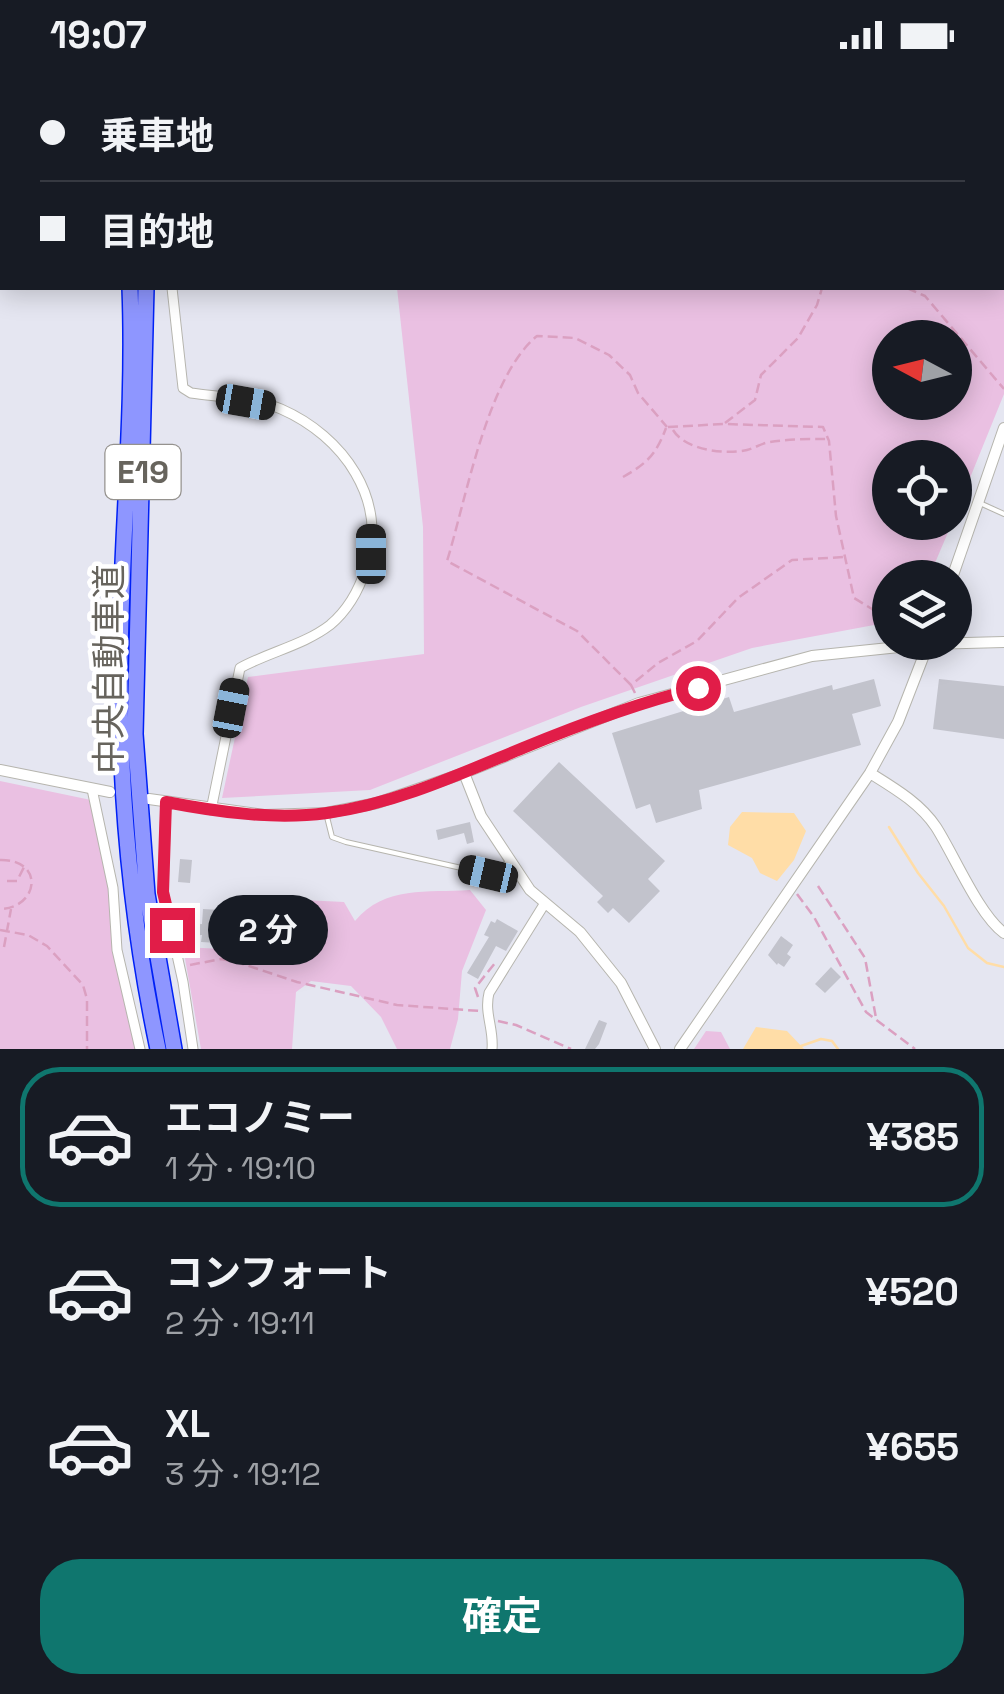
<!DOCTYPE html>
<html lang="ja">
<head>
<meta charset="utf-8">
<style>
	body { margin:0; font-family:"Space Grotesk","Noto Sans JP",sans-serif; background:#20242c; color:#f1f3f6; height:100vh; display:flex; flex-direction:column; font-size:38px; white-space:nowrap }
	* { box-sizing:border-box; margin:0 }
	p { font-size:32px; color:#9ea1a6 }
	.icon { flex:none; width:55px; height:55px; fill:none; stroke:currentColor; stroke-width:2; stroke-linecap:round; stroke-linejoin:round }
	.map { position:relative; height:979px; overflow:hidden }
	.side { display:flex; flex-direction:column; background:#171b24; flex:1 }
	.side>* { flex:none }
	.hud { position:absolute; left:0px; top:0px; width:1005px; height:220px; box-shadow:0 5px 25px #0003; display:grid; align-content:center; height:220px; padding:0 40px; background:#171b24 }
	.needle { width:65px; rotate:277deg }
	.controls { position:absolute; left:872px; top:250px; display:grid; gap:20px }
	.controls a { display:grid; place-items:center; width:100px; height:100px; border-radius:50%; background:#171b24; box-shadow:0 5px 25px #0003; font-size:50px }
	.end { position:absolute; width:45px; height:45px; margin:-22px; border:12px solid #e11d48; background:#fff; box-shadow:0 0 0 5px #fff }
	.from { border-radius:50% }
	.bubble { position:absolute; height:70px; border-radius:35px; background:#171b24; box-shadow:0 5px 25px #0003; font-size:32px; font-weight:700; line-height:70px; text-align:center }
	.car { position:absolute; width:30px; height:60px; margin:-30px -15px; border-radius:12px; box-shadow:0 0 8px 2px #0007; background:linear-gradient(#222 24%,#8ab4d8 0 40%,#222 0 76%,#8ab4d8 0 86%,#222 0) }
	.hud b { display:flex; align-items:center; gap:35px; height:95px; font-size:38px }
	.hud b+b { border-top:2px solid #363941 }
	.hud i { width:25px; height:25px; background:#f1f3f6 }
	ul { padding:18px 0 0; list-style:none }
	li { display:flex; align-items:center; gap:30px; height:140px; margin:0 20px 15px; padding:0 20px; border:5px solid transparent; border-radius:40px }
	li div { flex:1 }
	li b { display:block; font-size:38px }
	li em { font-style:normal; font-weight:700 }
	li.current { border-color:#0f766e }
	li>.icon { width:90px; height:90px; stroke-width:1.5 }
	.cta { display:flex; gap:20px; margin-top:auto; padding:20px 40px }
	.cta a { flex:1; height:115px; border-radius:40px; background:#0f766e; color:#fff; font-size:40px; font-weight:700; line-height:115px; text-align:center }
	.status { display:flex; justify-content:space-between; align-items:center; height:70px; padding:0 50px; background:#171b24; direction:ltr }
	.status svg { height:28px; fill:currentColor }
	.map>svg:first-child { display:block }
</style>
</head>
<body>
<div class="status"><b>19:07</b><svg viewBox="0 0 49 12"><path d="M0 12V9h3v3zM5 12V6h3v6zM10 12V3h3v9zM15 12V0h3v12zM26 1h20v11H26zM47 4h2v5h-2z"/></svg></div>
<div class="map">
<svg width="1004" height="979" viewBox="0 0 1004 979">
	<rect width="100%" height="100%" fill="#e5e6f1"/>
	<path fill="#eac0e2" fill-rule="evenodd" d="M576 0H1004V324L955 445V388H890V452L952 453 929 507 890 508V552L752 578 581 637 370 720 222 728 248 607 424 584 423 457 397 218H1002V2ZM890 268H955V332H890Z
		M0 711 91 730 110 816 137 979H0Z
		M470 820 486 840 462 901 458 949 450 979H397L381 947 351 916 311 911 296 922 292 979H201L183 877 261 881 263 828 344 832 355 851C385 815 427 823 470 820Z
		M706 961 721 962 730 979H694Z"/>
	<path fill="#ffdda7" d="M742 742 794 743 806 761 794 790 777 811 760 803 752 788 728 775 730 757Z
		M756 957 787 961 804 979H743Z"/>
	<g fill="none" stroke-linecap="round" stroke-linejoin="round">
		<path stroke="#ffdda7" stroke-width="2.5" d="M889 757 918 803 944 836 968 878 987 893 1004 897
			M801 976 821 969 832 971 838 979"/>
	</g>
	<path fill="#c2c3cc" d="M874 609 881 636 852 644 861 675 699 720 702 739 656 753 650 734 636 739 612 663 729 627 734 642 832 615 833 620Z
		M939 609 1004 616V669L933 659Z
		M559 692 665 791 648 809 660 821 629 853 613 838 608 843 597 832 603 826 513 741Z
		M470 752 474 772 467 774 464 763 438 770 436 760Z
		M180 789 192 790 190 813 178 812Z
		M203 839 258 842 257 875 201 872 202 865 184 866V855L202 854Z
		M497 849 518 861 506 881 496 876 478 909 467 903 489 867 484 865 491 851 495 853Z
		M781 866 793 875 787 884 791 887 784 897 778 893 777 895 768 885Z
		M831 897 841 907 825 923 815 914Z
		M599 950 607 953 599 974 595 979H585Z"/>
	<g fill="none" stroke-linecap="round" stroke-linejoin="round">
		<defs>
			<path id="service" d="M982 434 1004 444
				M326 743 332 767 346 772 488 804 510 791"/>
			<path id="minor" d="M144 0V2
				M172 218 183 318 191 323C219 327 255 328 281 339 343 366 389 430 366 498 359 520 348 540 330 555 304 575 269 582 240 598L211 740
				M92 719 113 818 117 880 140 979
				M166 732 163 822 183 912 193 979
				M492 979C494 959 484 943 489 923L545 833"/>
			<path id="tertiary" d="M952 508 1004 358
				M0 700 110 722
				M464 703 481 746 530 820 580 862 621 913 655 979
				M870 703C894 718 920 733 936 757 954 785 979 845 1004 863
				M149 729 264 745 326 743 377 733 464 703 639 633 812 586 928 574 1004 572
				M680 979 870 703 898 652 929 572"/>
			<path id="motorway" d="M110 0V2
				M126 0V2
				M130 218C135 342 121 467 120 592 119 723 131 851 158 979
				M146 218 135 664 147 824 174 979"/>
		</defs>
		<use href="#service" stroke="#b6b5ae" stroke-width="6"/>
		<use href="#minor" stroke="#b6b5ae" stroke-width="11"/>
		<use href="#tertiary" stroke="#b6b5ae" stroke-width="12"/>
		<use href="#motorway" stroke="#0021f6" stroke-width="18"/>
		<path stroke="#dba0c1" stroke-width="2.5" stroke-dasharray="10 5" stroke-linecap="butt" d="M577 0V2
			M907 218 925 226 1004 319
			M725 353 755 330 761 305 798 268 817 235 822 218
			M668 357 724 354 823 357 829 371 836 446 854 528 890 550
			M673 360C685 380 725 385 747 380 755 378 762 373 770 372 788 369 808 369 826 369
			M623 407C646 394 656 385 666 358
			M631 615 577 561 447 491C466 430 487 307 537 266L575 268 609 285 630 305 638 323 667 357
			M635 623 631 615 658 593 697 571 738 528 792 490 844 487
			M0 790C45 789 39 838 0 839
			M7 811H17L24 797
			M818 816 865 888 876 948
			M797 824 814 847 866 942 915 979
			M0 860 28 865 47 876 83 915 87 929V979
			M4 877 11 839
			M190 895 221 889 237 892 297 912 397 935 480 941
			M478 927 475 918 495 893
			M498 951 516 955 571 979"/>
		<use href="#service" stroke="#fff" stroke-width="4"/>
		<use href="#minor" stroke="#fff" stroke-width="9"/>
		<use href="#tertiary" stroke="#fff" stroke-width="10"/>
		<use href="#motorway" stroke="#8e96ff" stroke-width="15"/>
	</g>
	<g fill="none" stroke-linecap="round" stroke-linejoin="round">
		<path stroke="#e11d48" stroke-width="12" d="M172 860 163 822 166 732C218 742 274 750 327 743 395 734 460 704 523 678 581 654 638 633 698 618"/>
	</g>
	<g text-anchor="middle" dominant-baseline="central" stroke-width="9" stroke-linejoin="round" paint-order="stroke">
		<rect fill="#fff" stroke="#95928e" stroke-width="2.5" x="105.5" y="375" width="75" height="54" rx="8"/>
		<g font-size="32" font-weight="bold" fill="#67645d">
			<text x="143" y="402">E19</text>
		</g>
		<g font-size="35" fill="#67645d" stroke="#fff">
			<text transform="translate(109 599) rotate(-90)">中央自動車道</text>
		</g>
	</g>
</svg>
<div class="controls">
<a><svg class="needle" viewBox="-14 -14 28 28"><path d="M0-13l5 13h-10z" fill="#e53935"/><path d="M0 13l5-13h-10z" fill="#9ea1a6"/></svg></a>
<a><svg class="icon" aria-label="locate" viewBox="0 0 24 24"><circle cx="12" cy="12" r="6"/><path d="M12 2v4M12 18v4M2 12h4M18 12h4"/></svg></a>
<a><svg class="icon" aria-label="layers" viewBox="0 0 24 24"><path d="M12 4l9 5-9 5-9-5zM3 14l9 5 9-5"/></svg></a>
</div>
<i class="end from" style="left:698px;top:618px"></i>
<i class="end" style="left:172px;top:860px"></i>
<div class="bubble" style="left:208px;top:825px;width:120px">2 分</div>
<i class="car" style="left:246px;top:332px;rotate:100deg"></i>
<i class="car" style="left:371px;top:484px;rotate:0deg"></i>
<i class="car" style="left:231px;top:638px;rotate:11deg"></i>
<i class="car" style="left:488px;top:804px;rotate:283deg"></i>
<div class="hud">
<b><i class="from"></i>乗車地</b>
<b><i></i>目的地</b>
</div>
</div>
<section class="side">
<ul>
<li class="current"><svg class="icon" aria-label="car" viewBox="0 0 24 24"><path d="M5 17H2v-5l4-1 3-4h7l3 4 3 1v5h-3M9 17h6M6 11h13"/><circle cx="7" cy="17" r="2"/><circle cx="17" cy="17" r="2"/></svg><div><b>エコノミー</b><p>1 分 · 19:10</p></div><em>¥385</em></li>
<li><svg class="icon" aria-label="car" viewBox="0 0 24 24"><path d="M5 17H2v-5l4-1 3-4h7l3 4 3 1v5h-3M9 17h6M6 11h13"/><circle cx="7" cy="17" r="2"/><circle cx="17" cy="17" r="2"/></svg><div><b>コンフォート</b><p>2 分 · 19:11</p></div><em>¥520</em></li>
<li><svg class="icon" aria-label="car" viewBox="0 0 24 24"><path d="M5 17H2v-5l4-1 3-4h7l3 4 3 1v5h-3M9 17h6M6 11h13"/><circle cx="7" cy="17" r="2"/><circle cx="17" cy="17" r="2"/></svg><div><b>XL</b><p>3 分 · 19:12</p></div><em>¥655</em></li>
</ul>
<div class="cta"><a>確定</a></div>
</section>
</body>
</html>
